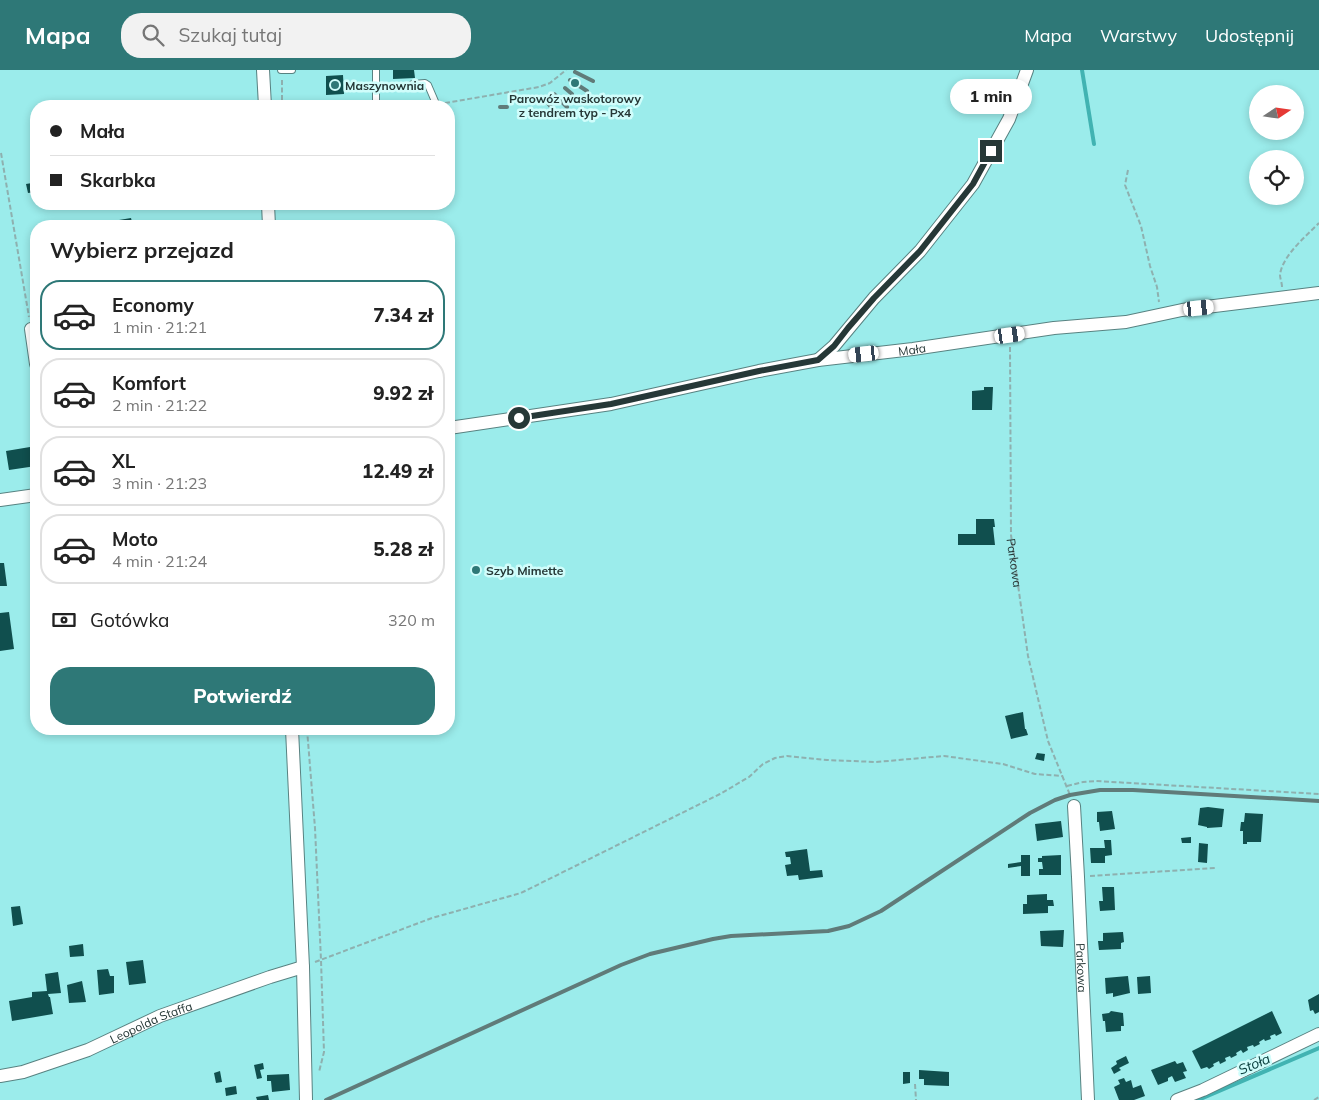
<!DOCTYPE html>
<html lang="pl">
<head>
<meta charset="utf-8">
<style>
	body { margin:0; font-family:Mulish,sans-serif; background:#f2f2f2; color:#222; height:100vh; display:flex; flex-direction:column; font-size:19px; white-space:nowrap }
	* { box-sizing:border-box; margin:0 }
	p { font-size:16px; color:#767676 }
	.icon { flex:none; width:28px; height:28px; fill:none; stroke:currentColor; stroke-width:2; stroke-linecap:round; stroke-linejoin:round }
	.map { position:relative; flex:1; overflow:hidden }
	.panel { position:absolute; left:30px; top:150px; width:425px; height:515px; display:flex; flex-direction:column; background:#fff; border-radius:20px; box-shadow:0 2px 8px #0003 }
	.panel>* { flex:none }
	.guide { position:absolute; left:30px; top:30px; width:425px; height:110px; border-radius:20px; box-shadow:0 2px 8px #0003; display:grid; align-content:center; height:110px; padding:0 20px; background:#fff }
	.needle { width:32px; rotate:77deg }
	.fabs { position:absolute; left:1249px; top:15px; display:grid; gap:10px }
	.fabs a { display:grid; place-items:center; width:55px; height:55px; border-radius:50%; background:#fff; box-shadow:0 2px 8px #0003; font-size:25px }
	.end { position:absolute; width:22px; height:22px; margin:-11px; border:6px solid #263837; background:#fff; box-shadow:0 0 0 2px #fff }
	.from { border-radius:50% }
	.bubble { position:absolute; height:35px; border-radius:18px; background:#fff; box-shadow:0 2px 8px #0003; font-size:16px; font-weight:800; line-height:35px; text-align:center }
	.car { position:absolute; width:15px; height:30px; margin:-15px -8px; border-radius:6px; box-shadow:0 0 4px 1px #0007; background:linear-gradient(#fff 24%,#345 0 40%,#fff 0 76%,#345 0 86%,#fff 0) }
	.guide b { display:flex; align-items:center; gap:18px; height:48px; font-size:19px }
	.guide b+b { border-top:1px solid #e0e0e0 }
	.guide i { width:12px; height:12px; background:#222 }
	ul { padding:0; list-style:none }
	li { display:flex; align-items:center; gap:15px; height:70px; margin:0 10px 8px; padding:0 10px; border:2px solid #e0e0e0; border-radius:20px }
	li div { flex:1 }
	li b { display:block; font-size:19px }
	li em { font-style:normal; font-weight:800 }
	li.selected { border-color:#2e7877 }
	li>.icon { width:45px; height:45px; stroke-width:1.5 }
	h2 { padding:0 20px; font-size:22px; line-height:60px }
	.pay { display:flex; align-items:center; gap:12px; height:55px; padding:0 20px; font-size:19px }
	.pay p { margin-inline-start:auto }
	.action { display:flex; gap:10px; margin-top:auto; padding:10px 20px }
	.action a { flex:1; height:58px; border-radius:20px; background:#2e7877; color:#fff; font-size:20px; font-weight:800; line-height:58px; text-align:center }
	header { display:flex; align-items:center; gap:30px; box-sizing:border-box; height:70px; padding:0 25px; background:#2e7877; color:#fff }
	header strong { font-size:24px }
	nav { display:flex; gap:28px; margin-inline-start:auto; font-size:18px }
	.search { width:350px; height:45px; background:#f2f2f2; display:flex; align-items:center; gap:12px; box-sizing:border-box; padding:0 18px; border-radius:20px; color:#767676; font-size:19px }
	.map>svg:first-child { display:block }
</style>
</head>
<body>
<header>
<strong>Mapa</strong>
<div class="search"><svg class="icon" aria-label="search" viewBox="0 0 24 24"><circle cx="10" cy="10" r="6"/><path d="M15 15l6 6"/></svg>Szukaj tutaj</div>
<nav><a>Mapa</a><a>Warstwy</a><a>Udostępnij</a></nav>
</header>
<div class="map">
<svg width="1319" height="1030" viewBox="0 0 1319 1030">
	<rect width="100%" height="100%" fill="#d0fdfb"/>
	<path fill="#9beceb" fill-rule="evenodd" d="M0 0H1319V1030H0ZM1258 24H1295V61H1258ZM36 36H449V134H36ZM1258 89H1295V126H1258ZM36 156H449V659H36Z"/>
	<g fill="none" stroke-linecap="round" stroke-linejoin="round">
		<path stroke="#41b3b2" stroke-width="4" d="M1082 0 1094 74
			M1198 1030 1319 978"/>
	</g>
	<path fill="#104f4e" d="M393 0H414L415 8 393 9Z
		M343 5 344 24 326 25V6Z
		M33 110H36V122L28 123 26 114 32 113Z
		M131 148 133 156H102L101 153Z
		M61 152 62 156H46V155Z
		M984 317H993L992 340H972V321L984 320Z
		M36 376V396L9 400 6 381Z
		M976 449H994L995 457H993L995 475H958V464H976Z
		M0 493H4L7 516H0Z
		M9 542 14 579 0 581V543Z
		M1023 642 1025 659H1026L1028 665 1011 669 1005 646Z
		M1037 683 1045 684 1044 691 1035 689Z
		M1208 737 1224 739 1222 757 1207 758V757L1198 755 1200 738Z
		M1112 741 1115 759 1100 761 1099 752H1097V742Z
		M1245 743 1263 744 1261 772H1247V774H1243V761H1240L1241 752H1244Z
		M1061 751 1063 767 1037 771 1035 754Z
		M1191 767V773H1182L1181 768Z
		M1104 770H1111L1112 785 1105 786V793H1091L1090 778H1105Z
		M1199 773 1208 774 1207 793 1198 792Z
		M807 779 810 801 822 800 823 807 799 810 798 805 787 806 785 795 791 794 790 787H786L785 782Z
		M1021 785H1030V806H1021V796L1008 798V794L1021 792Z
		M1061 785V805H1039V799H1043L1042 792H1038V788H1042V786Z
		M1102 817H1114L1115 840 1100 841 1099 831H1103Z
		M1047 824V830H1053L1054 836H1048V843L1023 844V834H1027V825Z
		M20 836 23 854 13 856 11 837Z
		M1064 860 1063 877 1041 876 1040 861Z
		M1123 862 1124 872 1121 873V879L1099 880 1098 871H1103V863Z
		M83 874 84 886 70 887 69 876Z
		M143 890 146 913 129 915 126 892Z
		M108 899 110 906H114V923L99 925 97 900Z
		M58 902 61 923 48 924 49 927H50L53 944 12 951 9 931 32 927V922L47 921 45 904Z
		M1128 906 1130 923 1113 927V923L1106 924 1105 908Z
		M1150 906 1151 923 1138 924 1137 907Z
		M82 911 86 932 69 933 67 915Z
		M1319 924V942L1315 944 1313 940 1310 941 1308 930Z
		M1111 941 1123 943 1124 956H1121V961L1106 962 1105 951H1103L1102 944 1109 943Z
		M1272 941 1282 963 1276 966 1275 964 1270 966 1271 969 1265 971 1264 969 1259 972 1260 974 1254 977 1253 975 1247 977 1248 980 1243 983 1241 980 1236 983 1237 985 1231 988 1230 986 1225 988 1226 991 1220 994 1219 991 1213 994 1214 996 1209 999 1207 997 1201 999 1192 981Z
		M1126 986 1129 993 1119 998 1121 1000 1114 1004 1111 998 1117 994 1116 991Z
		M1175 991 1177 994 1183 992 1187 1001 1183 1002 1186 1008 1175 1012 1172 1006 1168 1008V1011L1158 1015 1151 1000Z
		M263 993 264 999 260 1000 262 1008 257 1009 254 995Z
		M919 1000 949 1002V1016L924 1015V1009H919Z
		M220 1001 222 1012 216 1013 214 1003Z
		M903 1002H910V1013L903 1014Z
		M289 1004 290 1020 272 1022 271 1011H267V1005Z
		M1124 1008 1126 1012 1131 1010 1133 1018 1141 1015 1145 1026 1134 1030H1119L1114 1017 1120 1014 1118 1010Z
		M236 1016 237 1024 226 1026 225 1018Z
		M268 1025 269 1030H257L256 1027Z"/>
	<g fill="none" stroke-linecap="round" stroke-linejoin="round">
		<defs>
			<path id="lane" d="M281 0H292
				M376 0V36
				M413 14 425 13 428 15 437 36"/>
			<g id="street">
				<path d="M263 0 265 36"/>
				<path d="M268 134 269 156"/>
				<path d="M31 259 36 294"/>
				<path d="M818 290 834 276 874 228 920 181 973 114 1009 49 1027 0"/>
				<path id="s2" d="M449 358 611 334 759 301 818 290 913 279 1054 258 1126 252 1182 240 1319 223"/>
				<path d="M0 430 36 425"/>
				<path d="M292 659 303 897 306 1030"/>
				<path id="s3" d="M1074 736 1078 807 1088 1030"/>
				<path id="s4" d="M0 1006 23 1002 88 980 160 946 270 907 303 897"/>
				<path d="M1177 1030 1203 1020 1319 964"/>
			</g>
		</defs>
		<use href="#lane" stroke="#588281" stroke-width="8"/>
		<use href="#street" stroke="#588281" stroke-width="14"/>
		<g stroke="#8eb0af" stroke-width="2" stroke-dasharray="5 2.5" stroke-linecap="butt">
			<path d="M282 10V34L285 36"/>
			<path d="M445 33 539 17 550 13 566 0"/>
			<path d="M1 83 29 247"/>
			<path d="M1128 100 1125 115 1141 156 1150 196 1157 217 1159 232"/>
			<path d="M1282 217C1282 213 1280 208 1280 205 1282 186 1306 166 1319 153"/>
			<path id="s1" d="M1010 277 1011 465 1028 586 1048 671 1070 725"/>
			<path d="M307 659 315 758 321 890 324 982 319 1002"/>
			<path d="M1067 716 1083 712 1096 711 1319 724"/>
			<path d="M1090 806 1215 798"/>
			<path d="M315 892 432 848 521 823 720 724 749 707 763 694 775 688 787 686 827 690 876 692 944 686 1003 694 1035 704 1063 706"/>
			<path d="M915 1014 916 1030"/>
			<path d="M1314 1030 1319 1027"/>
		</g>
		<use href="#lane" stroke="#fff" stroke-width="6"/>
		<use href="#street" stroke="#fff" stroke-width="12"/>
		<path stroke="#607b79" stroke-width="4" d="M575 2 593 11
			M570 10 587 21
			M565 18 572 24
			M554 24 567 37
			M544 28 551 37
			M500 37H507
			M326 1030 621 895 650 884 713 869 731 866 828 861 849 856 881 841 1030 743 1055 730 1070 725 1100 720H1133L1319 731"/>
	</g>
	<g fill="none" stroke-linecap="round" stroke-linejoin="round">
		<path stroke="#263837" stroke-width="6" d="M519 348 611 334 759 301 818 290 834 276 848 258 874 228 920 181 973 114 991 81"/>
	</g>
	<g fill="#2e7877" stroke="#d0fdfb" stroke-width="2">
		<circle cx="575" cy="13" r="5"/>
		<circle cx="335" cy="15" r="5"/>
		<circle cx="476" cy="500" r="5"/>
	</g>
	<g text-anchor="middle" dominant-baseline="central" stroke-width="5" stroke-linejoin="round" paint-order="stroke">
		<g font-size="12" font-weight="bold" fill="#263837" stroke="#d0fdfb" text-anchor="start">
			<text x="345" y="15">Maszynownia</text>
			<text x="575" y="28" text-anchor="middle">Parowóz waskotorowy<tspan x="575" dy="14">z tendrem typ - Px4</tspan></text>
			<text x="486" y="500">Szyb Mimette</text>
		</g>
		<g font-size="12" fill="#263837" stroke="#d0fdfb">
			<text stroke="none"><textPath href="#s2" startOffset="470">Mała</textPath></text>
			<text stroke="none"><textPath href="#s1" startOffset="216">Parkowa</textPath></text>
			<text stroke="none"><textPath href="#s3" startOffset="162">Parkowa</textPath></text>
			<text stroke="none"><textPath href="#s4" startOffset="161">Leopolda Staffa</textPath></text>
		</g>
		<g font-size="14" font-style="italic" fill="#0b403f" stroke="#d0fdfb">
			<text transform="translate(1254 994) rotate(-23)">Stoła</text>
		</g>
	</g>
</svg>
<div class="fabs">
<a><svg class="needle" viewBox="-14 -14 28 28"><path d="M0-13l5 13h-10z" fill="#e53935"/><path d="M0 13l5-13h-10z" fill="#767676"/></svg></a>
<a><svg class="icon" aria-label="locate" viewBox="0 0 24 24"><circle cx="12" cy="12" r="6"/><path d="M12 2v4M12 18v4M2 12h4M18 12h4"/></svg></a>
</div>
<i class="end from" style="left:519px;top:348px"></i>
<i class="end" style="left:991px;top:81px"></i>
<div class="bubble" style="left:950px;top:9px;width:82px">1 min</div>
<i class="car" style="left:1199px;top:238px;rotate:84deg"></i>
<i class="car" style="left:1010px;top:265px;rotate:82deg"></i>
<i class="car" style="left:864px;top:284px;rotate:264deg"></i>
<div class="guide">
<b><i class="from"></i>Mała</b>
<b><i></i>Skarbka</b>
</div>
<section class="panel">
<h2>Wybierz przejazd</h2>
<ul>
<li class="selected"><svg class="icon" aria-label="car" viewBox="0 0 24 24"><path d="M5 17H2v-5l4-1 3-4h7l3 4 3 1v5h-3M9 17h6M6 11h13"/><circle cx="7" cy="17" r="2"/><circle cx="17" cy="17" r="2"/></svg><div><b>Economy</b><p>1 min · 21:21</p></div><em>7.34 zł</em></li>
<li><svg class="icon" aria-label="car" viewBox="0 0 24 24"><path d="M5 17H2v-5l4-1 3-4h7l3 4 3 1v5h-3M9 17h6M6 11h13"/><circle cx="7" cy="17" r="2"/><circle cx="17" cy="17" r="2"/></svg><div><b>Komfort</b><p>2 min · 21:22</p></div><em>9.92 zł</em></li>
<li><svg class="icon" aria-label="car" viewBox="0 0 24 24"><path d="M5 17H2v-5l4-1 3-4h7l3 4 3 1v5h-3M9 17h6M6 11h13"/><circle cx="7" cy="17" r="2"/><circle cx="17" cy="17" r="2"/></svg><div><b>XL</b><p>3 min · 21:23</p></div><em>12.49 zł</em></li>
<li><svg class="icon" aria-label="car" viewBox="0 0 24 24"><path d="M5 17H2v-5l4-1 3-4h7l3 4 3 1v5h-3M9 17h6M6 11h13"/><circle cx="7" cy="17" r="2"/><circle cx="17" cy="17" r="2"/></svg><div><b>Moto</b><p>4 min · 21:24</p></div><em>5.28 zł</em></li>
</ul>
<div class="pay"><svg class="icon" aria-label="cash" viewBox="0 0 24 24"><path d="M3 7h18v10H3z"/><circle cx="12" cy="12" r="2"/></svg>Gotówka<p>320 m</p></div>
<div class="action"><a>Potwierdź</a></div>
</section>
</div>
</body>
</html>
